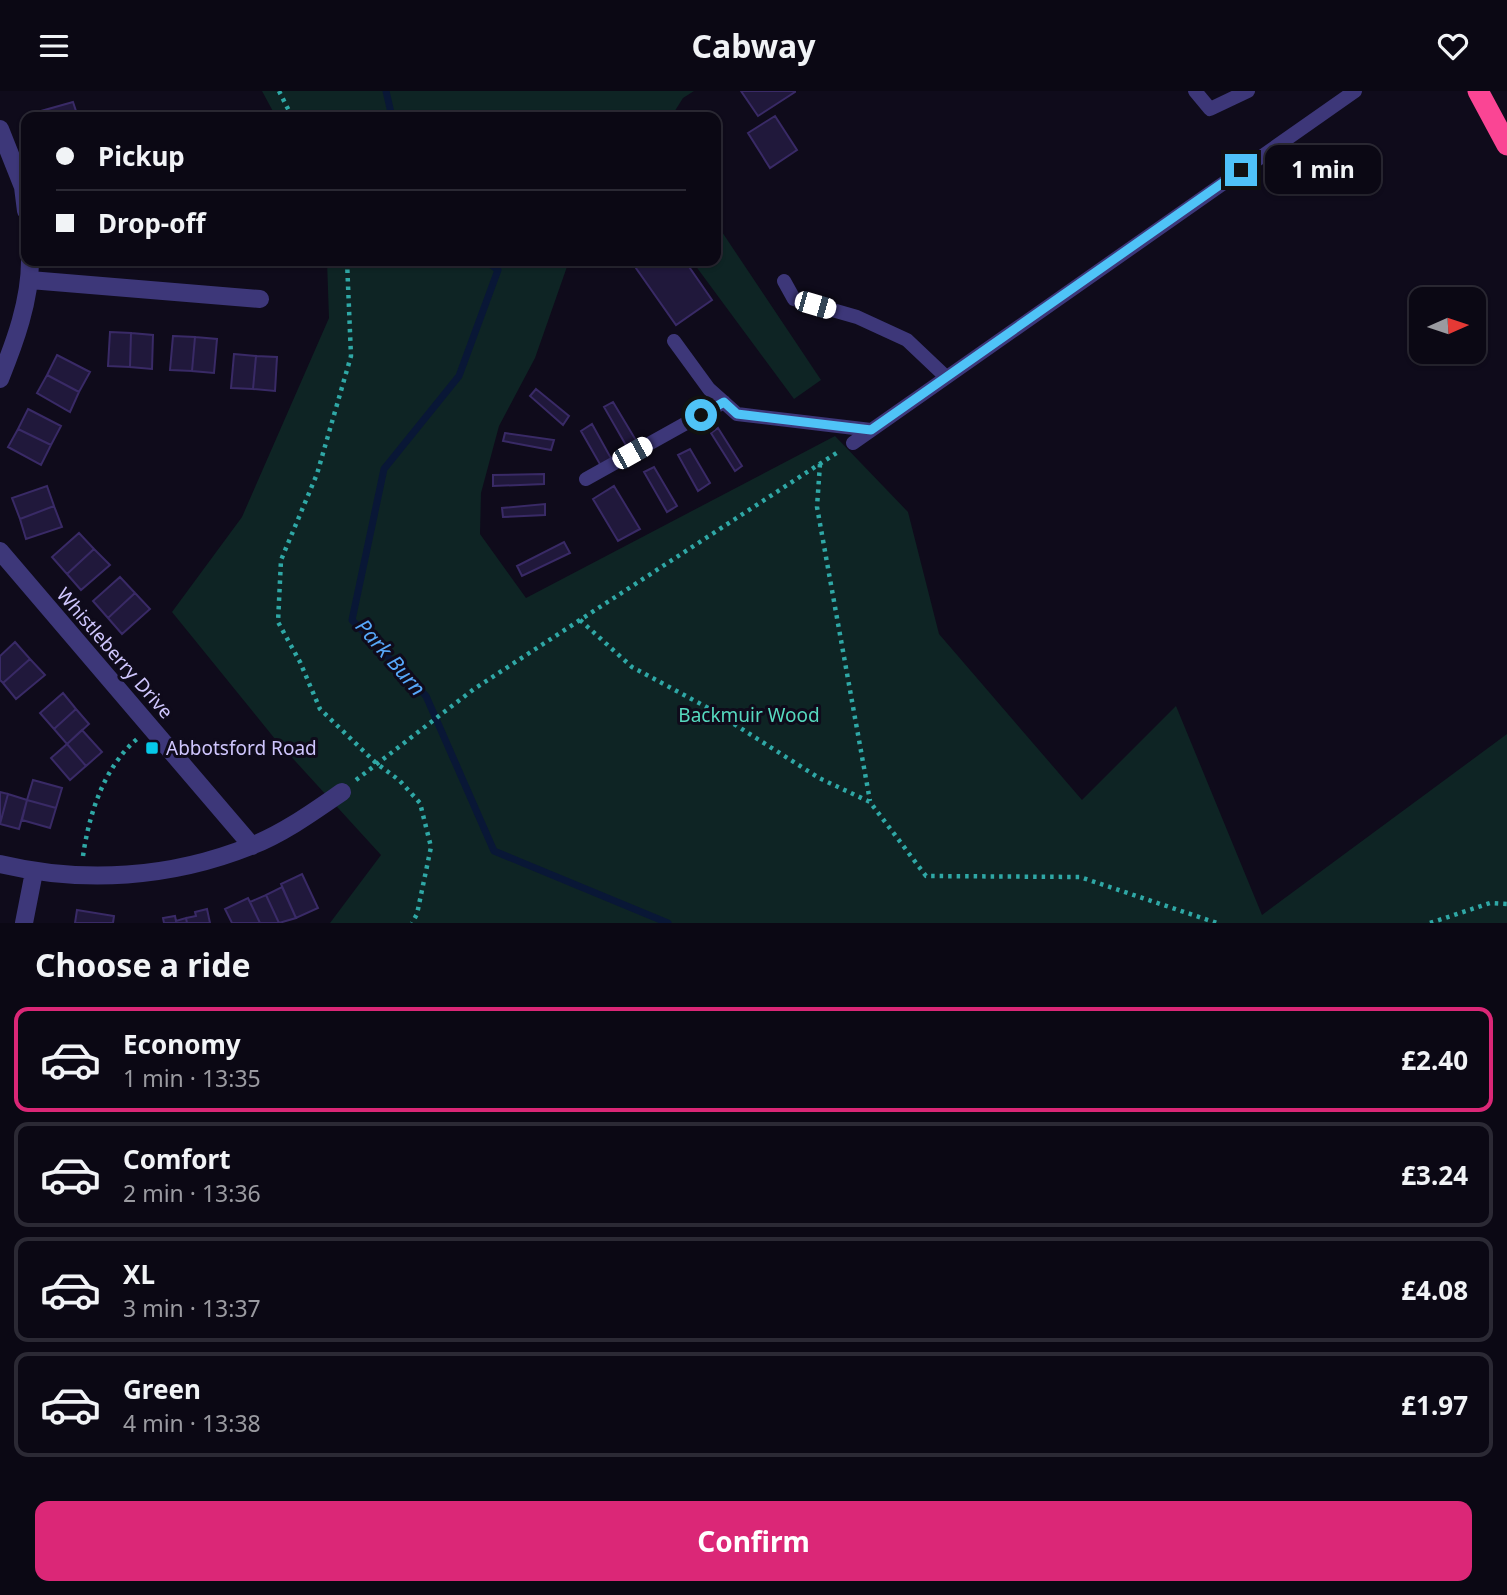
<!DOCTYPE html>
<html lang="en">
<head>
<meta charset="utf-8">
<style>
	body { margin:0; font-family:"Noto Sans",sans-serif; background:#191622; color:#f1f3f6; height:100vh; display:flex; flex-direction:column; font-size:26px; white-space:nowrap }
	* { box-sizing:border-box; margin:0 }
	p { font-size:23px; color:#9a9aa0 }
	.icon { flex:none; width:38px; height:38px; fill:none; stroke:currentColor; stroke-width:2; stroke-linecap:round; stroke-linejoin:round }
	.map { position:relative; height:832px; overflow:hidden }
	.panel { display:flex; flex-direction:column; background:#0b0814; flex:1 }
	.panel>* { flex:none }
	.hud { position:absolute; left:21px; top:21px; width:700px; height:154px; border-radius:14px; box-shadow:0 2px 5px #0004,0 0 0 2px #2b2934; display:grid; align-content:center; height:154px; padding:0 35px; background:#0b0814 }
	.needle { width:46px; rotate:87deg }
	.fabs { position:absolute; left:1409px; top:196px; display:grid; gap:14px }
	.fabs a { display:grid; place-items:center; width:77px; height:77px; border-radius:14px; background:#0b0814; box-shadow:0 2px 5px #0004,0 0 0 2px #2b2934; font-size:35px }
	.end { position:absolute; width:32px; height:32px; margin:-16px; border:9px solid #4fc3f7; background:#111; box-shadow:0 0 0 4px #111 }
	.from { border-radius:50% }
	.bubble { position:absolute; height:49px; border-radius:14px; background:#0b0814; box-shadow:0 2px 5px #0004,0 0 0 2px #2b2934; font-size:23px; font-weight:700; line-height:49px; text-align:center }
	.car { position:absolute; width:21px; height:42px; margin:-21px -10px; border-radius:9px; box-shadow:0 0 5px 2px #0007; background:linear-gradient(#fff 24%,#345 0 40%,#fff 0 76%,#345 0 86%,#fff 0) }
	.hud b { display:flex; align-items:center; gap:24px; height:66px; font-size:26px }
	.hud b+b { border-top:2px solid #2b2934 }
	.hud i { width:18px; height:18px; background:#f1f3f6 }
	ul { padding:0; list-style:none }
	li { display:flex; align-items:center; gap:21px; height:105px; margin:0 14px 10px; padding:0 21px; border:4px solid #2b2934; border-radius:14px }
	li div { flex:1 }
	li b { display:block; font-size:26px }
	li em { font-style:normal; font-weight:700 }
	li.selected { border-color:#db2777 }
	li>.icon { width:63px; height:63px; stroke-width:1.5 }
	h2 { padding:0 35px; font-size:32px; line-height:84px }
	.cta { display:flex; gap:14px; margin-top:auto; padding:14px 35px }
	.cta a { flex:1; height:80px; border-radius:14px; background:#db2777; color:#fff; font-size:28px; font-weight:700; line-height:80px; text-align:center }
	header { display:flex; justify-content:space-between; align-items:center; height:91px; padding:0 35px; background:#0b0814; font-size:32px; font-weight:700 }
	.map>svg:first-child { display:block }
</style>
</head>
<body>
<header><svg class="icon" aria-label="menu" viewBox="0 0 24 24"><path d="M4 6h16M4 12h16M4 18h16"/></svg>Cabway<svg class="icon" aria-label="heart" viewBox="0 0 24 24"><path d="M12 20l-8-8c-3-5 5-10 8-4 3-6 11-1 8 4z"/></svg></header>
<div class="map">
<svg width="1507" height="832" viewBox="0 0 1507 832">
	<rect width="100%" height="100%" fill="#0f0b1b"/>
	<path fill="#0e2424" d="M262 0H694L683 7 671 26H276Z
		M716 132 821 289 794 308 692 170H716Z
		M327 170H569L535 267 499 335 481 402 480 443 526 507 835 345 908 421 939 543 1082 709 1176 615 1262 824 1507 643V832H330L381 764 275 648 172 521 242 426 329 227Z"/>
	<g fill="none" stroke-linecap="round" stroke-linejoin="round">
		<path stroke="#091736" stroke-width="7" d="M386 0 392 26
			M486 170 498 179 459 285 384 378 352 529 426 605 494 760 668 832"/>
	</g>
	<path fill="#20183b" stroke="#392a66" stroke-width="2" d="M741 0H795V1L758 25Z
		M73 11 78 26H43L41 20Z
		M775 25 797 59 770 77 748 42Z
		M631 170H685L712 209 676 234Z
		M110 241 131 242 130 276 108 275Z
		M131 242 153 244 152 278 130 276Z
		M173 245 195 246 192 280 170 279Z
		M195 246 217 248 214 282 192 280Z
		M234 263 256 265 253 298 231 297Z
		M57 264 90 281 79 301 47 284Z
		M256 265 277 266 275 300 253 298Z
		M47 284 79 301 70 321 37 302Z
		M536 298 569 325 563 334 530 305Z
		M613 311 637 351 627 356 604 316Z
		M28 318 61 335 51 354 18 338Z
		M592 333 612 369 601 375 581 340Z
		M718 337 742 375 735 380 711 342Z
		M18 338 51 354 41 374 8 356Z
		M505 342 554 349 551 359 503 350Z
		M690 358 710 392 698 400 678 364Z
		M654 376 677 415 667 421 644 381Z
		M544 383V393L493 395V384Z
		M47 395 54 415 20 428 12 407Z
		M614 395 640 438 618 450 593 408Z
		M545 413V424L503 426 502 417Z
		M54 415 62 436 26 448 20 428Z
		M79 442 94 458 67 483 52 466Z
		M564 451 570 462 522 485 517 475Z
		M94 458 110 474 81 499 67 483Z
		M120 486 135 502 108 527 93 510Z
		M135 502 150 518 122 543 108 527Z
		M15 551 30 568 3 592 0 589V565Z
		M30 568 45 584 16 608 3 592Z
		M63 602 76 618 54 638 40 622Z
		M76 618 89 633 67 653 54 638Z
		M82 639 102 661 86 675 67 653Z
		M67 653 86 675 70 689 51 667Z
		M33 689 62 697 56 717 27 709Z
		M0 701 8 703 0 733Z
		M8 703 27 709 19 738 0 733Z
		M27 709 56 717 50 737 22 729Z
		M302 783 318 817 296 827 281 793Z
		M282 796 296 827 279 832 266 804Z
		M266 804 279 832H260L250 811Z
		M248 807 260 832H232L225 818Z
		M207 818 210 832H187L186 827 196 825 195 821Z
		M77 819 114 825 113 832H75Z
		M175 825 176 830 186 827 187 832H164L163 827Z"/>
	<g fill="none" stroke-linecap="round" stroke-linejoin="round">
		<path stroke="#2fa8a6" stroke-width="4.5" stroke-dasharray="3.5 5" stroke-linecap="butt" d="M279 0 292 26
			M347 170 351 265 317 383 281 469 278 531 300 571 320 618 376 672 399 689 420 712 431 756 417 823 412 832
			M820 373 817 416 870 710
			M580 529 632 576 712 619 819 687 870 711 926 785 1080 786 1217 832
			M356 689 474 598 838 361
			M83 765C89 723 104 676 137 648
			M1430 832 1490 812 1507 813"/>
		<path stroke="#3d3779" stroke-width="14" d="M1195 0 1210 18 1248 0
			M784 190 794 208 857 226 907 249 945 285
			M674 250 709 298 737 323 871 339
			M853 352 1355 0
			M586 388 724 311"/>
		<path stroke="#3d3779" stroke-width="18" d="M0 38 23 96 26 120
			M30 189 260 208
			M0 288C15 251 30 210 30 170
			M0 460 252 755
			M0 773C84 793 171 787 251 755 284 742 313 721 342 701
			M24 832 34 781"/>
		<path stroke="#fa4594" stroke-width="21" d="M1478 0 1507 54"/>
	</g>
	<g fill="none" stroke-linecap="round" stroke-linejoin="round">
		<path stroke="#4fc3f7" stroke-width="9" d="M701 324 724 311 737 323 871 339 1241 79"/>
	</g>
	<rect fill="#06c9e9" stroke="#0f0b1b" stroke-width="2.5" x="145" y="650" width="14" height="14" rx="3.5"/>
	<g text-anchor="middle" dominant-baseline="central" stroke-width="6" stroke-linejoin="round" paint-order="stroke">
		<g font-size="19" fill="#cfc6fd" stroke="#0f0b1b">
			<text transform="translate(115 562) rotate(49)">Whistleberry Drive</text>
		</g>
		<g font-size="19" fill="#56dabf" stroke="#0f0b1b">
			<text x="749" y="624">Backmuir Wood</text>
		</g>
		<g font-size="19" fill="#cfc6fd" stroke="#0f0b1b" text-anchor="start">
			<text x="166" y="657">Abbotsford Road</text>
		</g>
		<g font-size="21" font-style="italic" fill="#57a8fa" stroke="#0f0b1b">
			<text transform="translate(391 566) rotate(49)">Park Burn</text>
		</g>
	</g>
</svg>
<div class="fabs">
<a><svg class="needle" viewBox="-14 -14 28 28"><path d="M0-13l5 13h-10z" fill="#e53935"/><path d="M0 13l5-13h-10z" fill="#9a9aa0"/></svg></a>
</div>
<i class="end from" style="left:701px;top:324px"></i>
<i class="end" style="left:1241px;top:79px"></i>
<div class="bubble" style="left:1265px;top:54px;width:116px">1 min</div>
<i class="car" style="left:815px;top:214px;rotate:106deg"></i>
<i class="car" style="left:632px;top:362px;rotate:61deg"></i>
<div class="hud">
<b><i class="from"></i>Pickup</b>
<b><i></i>Drop-off</b>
</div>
</div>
<section class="panel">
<h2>Choose a ride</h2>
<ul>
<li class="selected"><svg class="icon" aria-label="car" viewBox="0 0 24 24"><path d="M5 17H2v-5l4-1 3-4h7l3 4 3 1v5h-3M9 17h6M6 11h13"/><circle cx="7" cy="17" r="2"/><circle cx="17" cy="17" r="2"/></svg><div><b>Economy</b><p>1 min · 13:35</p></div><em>£2.40</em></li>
<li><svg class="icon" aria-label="car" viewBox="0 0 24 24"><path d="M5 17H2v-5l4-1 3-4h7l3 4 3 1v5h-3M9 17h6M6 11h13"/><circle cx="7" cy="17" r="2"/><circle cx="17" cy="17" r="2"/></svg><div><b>Comfort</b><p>2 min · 13:36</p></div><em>£3.24</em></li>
<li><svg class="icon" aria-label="car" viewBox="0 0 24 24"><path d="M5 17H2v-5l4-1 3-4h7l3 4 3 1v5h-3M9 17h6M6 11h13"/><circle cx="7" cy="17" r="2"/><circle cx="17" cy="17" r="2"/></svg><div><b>XL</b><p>3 min · 13:37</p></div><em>£4.08</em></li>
<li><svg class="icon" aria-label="car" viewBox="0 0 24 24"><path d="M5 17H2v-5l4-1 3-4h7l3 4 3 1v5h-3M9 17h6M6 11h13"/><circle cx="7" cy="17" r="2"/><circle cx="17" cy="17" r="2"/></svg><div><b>Green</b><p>4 min · 13:38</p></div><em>£1.97</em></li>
</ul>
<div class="cta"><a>Confirm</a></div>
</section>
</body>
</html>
